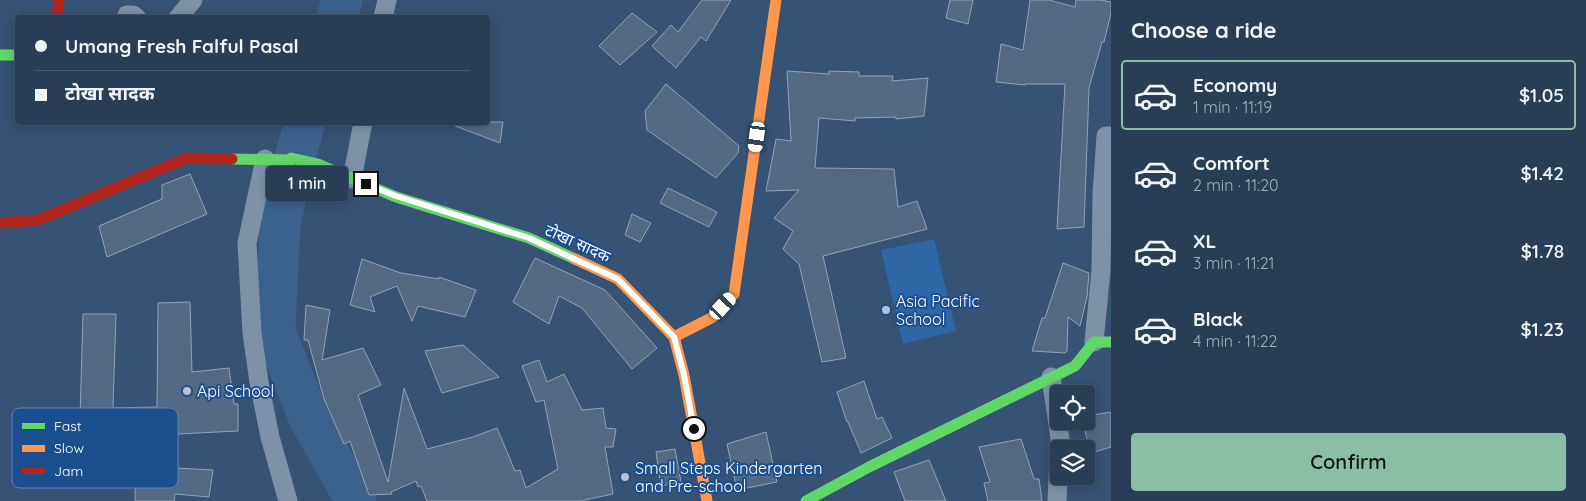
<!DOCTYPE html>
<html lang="en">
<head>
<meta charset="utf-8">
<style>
	body { margin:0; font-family:Quicksand,"Noto Sans Devanagari",sans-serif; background:#30455d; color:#f1f3f6; height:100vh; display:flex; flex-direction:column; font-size:19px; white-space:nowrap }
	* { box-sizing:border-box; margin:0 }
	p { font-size:16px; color:#a5aeba }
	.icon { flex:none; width:28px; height:28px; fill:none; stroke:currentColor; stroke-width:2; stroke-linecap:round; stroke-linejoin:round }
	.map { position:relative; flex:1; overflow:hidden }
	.details { display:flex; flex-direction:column; background:#283e57; width:475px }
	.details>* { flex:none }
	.guide { position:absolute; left:15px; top:15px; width:475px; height:110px; border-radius:5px; box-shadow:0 2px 12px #0003,0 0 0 1px #44576d; display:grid; align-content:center; height:110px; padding:0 20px; background:#283e57 }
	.tools { position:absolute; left:1050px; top:385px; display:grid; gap:10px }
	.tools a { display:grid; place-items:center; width:45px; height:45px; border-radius:5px; background:#283e57; box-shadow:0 2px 12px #0003,0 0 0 1px #44576d; font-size:25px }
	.end { position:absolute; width:22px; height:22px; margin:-11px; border:6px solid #fff; background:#111; box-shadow:0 0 0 2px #111 }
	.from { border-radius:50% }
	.bubble { position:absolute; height:35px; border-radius:5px; background:#283e57; box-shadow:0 2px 12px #0003,0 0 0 1px #44576d; font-size:16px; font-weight:600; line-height:35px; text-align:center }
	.car { position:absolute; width:15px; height:30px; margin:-15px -8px; border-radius:6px; box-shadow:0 0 4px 1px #0007; background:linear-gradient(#fff 24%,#345 0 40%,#fff 0 76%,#345 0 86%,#fff 0) }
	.guide b { display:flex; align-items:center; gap:18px; height:48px; font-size:19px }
	.guide b+b { border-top:1px solid #44576d }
	.guide i { width:12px; height:12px; background:#f1f3f6 }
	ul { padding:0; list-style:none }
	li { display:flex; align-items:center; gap:15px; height:70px; margin:0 10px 8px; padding:0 10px; border:2px solid transparent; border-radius:5px }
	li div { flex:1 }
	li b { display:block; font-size:19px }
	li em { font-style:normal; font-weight:600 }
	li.current { border-color:#8abfa5 }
	li>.icon { width:45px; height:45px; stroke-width:1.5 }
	h2 { padding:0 20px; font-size:22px; line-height:60px }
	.button { display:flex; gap:10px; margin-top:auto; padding:10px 20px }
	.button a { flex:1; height:58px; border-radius:5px; background:#8abfa5; color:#111; font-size:20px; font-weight:600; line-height:58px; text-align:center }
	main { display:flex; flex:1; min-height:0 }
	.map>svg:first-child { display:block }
</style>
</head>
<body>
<main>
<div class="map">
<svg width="1111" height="501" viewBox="0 0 1111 501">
	<rect width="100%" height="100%" fill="#365274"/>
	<path fill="#2f66a5" d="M934 239 956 331 903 344 881 250Z"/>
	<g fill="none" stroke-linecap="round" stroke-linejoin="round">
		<path stroke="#3b618d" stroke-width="41" d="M337 18 342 0
			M305 122 292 168 280 225 275 332 309 418 356 501"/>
	</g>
	<path fill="#526984" stroke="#92a2b6" d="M702 0H731L706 41 701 37 676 68 652 46 671 25 678 32Z
		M950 0H973L968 24 946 18Z
		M1030 0H1049L1075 7 1076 0H1101L1111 2V13L1104 42H1102L1089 88 1084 227 1057 229 1065 84H1025V85L996 82 1001 44 1023 50Z
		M632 13 657 32 620 65 599 46Z
		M787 71 829 74V71L859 72V76H893L892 81 928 78 924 116 896 119V117L855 118V121L819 118 815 168 894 169 898 207 917 201 927 229 823 256 846 358 822 362 799 264 783 249 793 231 774 218 799 190 766 191 776 139 791 141Z
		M666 84 739 146 738 153 716 178 647 130 645 111Z
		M450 122H503L500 143 450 124Z
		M190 174 207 214 107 257 99 226 162 199V185Z
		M668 188 717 212 709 227 660 203Z
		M632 214 651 223 640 242 625 235Z
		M535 258 605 290 657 348 632 369 582 308 559 296 549 324 513 302Z
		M362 259 401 273 439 279V277L476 290 465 317 418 306 412 321 397 286 370 297 375 312 350 305Z
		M1063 263 1089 273 1087 297 1080 326 1068 317 1067 351 1065 353 1032 351 1042 318H1045Z
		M190 302 192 372 229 368 234 404H238V431L177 434 176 468 213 470 209 497 175 494 174 501H135L136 454 79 452 83 314H116L113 408 157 407 158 303Z
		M306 305 330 310 322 360 363 348 381 385 358 395 388 482 404 388 427 449 473 437 497 428 515 471 520 470 526 488 558 469 544 400 536 402 522 366 539 360 547 382 564 374 582 410 603 408 606 428 616 429 613 447H605L613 494 580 501H427L421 486 418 487 416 481 391 492 392 494 369 495 350 441 344 444 324 399 308 340H304Z
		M463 345 499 377 442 393 425 351Z
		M864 381 877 419 882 417 892 438 861 453 848 422H847L837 392Z
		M1111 412V447L1091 453 1082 421H1086V416Z
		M766 432 777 482 737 490 727 444Z
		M1021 439 1034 479H1039L1042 501H988L984 483 990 482 979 447Z
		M675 449 681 482 661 486 656 452Z
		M929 460 946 501H905L894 472Z"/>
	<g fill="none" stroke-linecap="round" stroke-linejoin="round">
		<path stroke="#7d92a8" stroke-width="19" d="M126 18 127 15H133L137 18
			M178 18 193 0
			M383 18 387 0
			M265 159 247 243 252 333 259 382 270 437 288 501
			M352 179 363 122
			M1094 342 1101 270 1102 195 1106 136H1111
			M1051 377 1060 438 1059 449
			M1057 501 1059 459"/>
		<path stroke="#63d668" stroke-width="11" d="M0 55H18
			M232 159 291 160V158L318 164 396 197 529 238 575 259
			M806 501 869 467 1075 366 1094 342H1111"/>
		<path stroke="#ff974d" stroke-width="11" d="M575 259 618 279 674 337 684 375 707 501
			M674 337 713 317 734 294 776 0"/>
		<path stroke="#b3261e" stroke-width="11" d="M56 18 59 0
			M0 223 38 220 187 158 232 159"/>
	</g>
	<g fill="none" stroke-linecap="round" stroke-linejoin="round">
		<path stroke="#fff" stroke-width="6" d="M366 184 396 196 529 238 618 279 674 337 684 375 694 429"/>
	</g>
	<g fill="#b9c2ce" stroke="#1b4f8f" stroke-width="2">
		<circle cx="886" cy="310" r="5"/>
		<circle cx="187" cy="391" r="5"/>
		<circle cx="625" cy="477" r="5"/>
	</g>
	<g text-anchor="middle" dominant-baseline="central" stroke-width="4" stroke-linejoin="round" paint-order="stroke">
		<g font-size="16" fill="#fff" stroke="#1b4f8f">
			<text transform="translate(578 243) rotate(24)">टोखा सादक</text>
		</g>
		<g font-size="16" fill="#fff" stroke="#1b4f8f" text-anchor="start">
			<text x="896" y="301">Asia Pacific<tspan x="896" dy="18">School</tspan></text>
			<text x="197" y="391">Api School</text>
			<text x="635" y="468">Small Steps Kindergarten<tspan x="635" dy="18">and Pre-school</tspan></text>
		</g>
	</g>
	<rect x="12" y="408" width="166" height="80" rx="8" fill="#1b4f8f" stroke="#5f84b1" stroke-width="1"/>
	<rect x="22" y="423" width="23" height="6" fill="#63d668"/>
	<rect x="22" y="445" width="23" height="7" fill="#ff974d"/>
	<rect x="22" y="468" width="23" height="6" fill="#b3261e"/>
	<g font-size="14" fill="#fff">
		<text x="54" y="431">Fast</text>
		<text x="54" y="453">Slow</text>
		<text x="54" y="476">Jam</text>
	</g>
</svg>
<div class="tools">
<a><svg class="icon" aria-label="locate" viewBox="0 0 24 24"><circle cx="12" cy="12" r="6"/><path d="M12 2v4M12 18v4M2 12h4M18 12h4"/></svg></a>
<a><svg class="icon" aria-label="layers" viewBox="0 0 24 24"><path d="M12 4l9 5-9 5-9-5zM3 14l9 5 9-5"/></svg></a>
</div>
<i class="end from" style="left:694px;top:429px"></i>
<i class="end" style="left:366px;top:184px"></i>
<div class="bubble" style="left:266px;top:166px;width:82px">1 min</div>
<i class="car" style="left:757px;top:137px;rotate:188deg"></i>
<i class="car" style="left:723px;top:306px;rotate:43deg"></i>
<div class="guide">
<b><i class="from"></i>Umang Fresh Falful Pasal</b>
<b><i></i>टोखा सादक</b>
</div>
</div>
<section class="details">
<h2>Choose a ride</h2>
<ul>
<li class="current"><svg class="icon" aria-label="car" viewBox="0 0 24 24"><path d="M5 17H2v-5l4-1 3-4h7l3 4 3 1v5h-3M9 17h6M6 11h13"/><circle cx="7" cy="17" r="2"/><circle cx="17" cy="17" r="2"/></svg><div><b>Economy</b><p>1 min · 11:19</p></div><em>$1.05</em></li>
<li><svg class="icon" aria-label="car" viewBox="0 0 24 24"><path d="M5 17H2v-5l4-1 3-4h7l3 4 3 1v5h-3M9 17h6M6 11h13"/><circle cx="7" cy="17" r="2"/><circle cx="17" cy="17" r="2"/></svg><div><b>Comfort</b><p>2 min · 11:20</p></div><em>$1.42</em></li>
<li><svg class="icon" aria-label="car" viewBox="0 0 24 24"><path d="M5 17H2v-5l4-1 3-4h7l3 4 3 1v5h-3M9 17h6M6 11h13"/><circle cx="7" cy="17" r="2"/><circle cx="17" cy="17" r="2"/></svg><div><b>XL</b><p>3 min · 11:21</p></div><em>$1.78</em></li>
<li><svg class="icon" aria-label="car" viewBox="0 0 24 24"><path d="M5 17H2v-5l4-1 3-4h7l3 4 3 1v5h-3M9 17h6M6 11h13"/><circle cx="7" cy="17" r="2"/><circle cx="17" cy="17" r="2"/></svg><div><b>Black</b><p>4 min · 11:22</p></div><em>$1.23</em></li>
</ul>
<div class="button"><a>Confirm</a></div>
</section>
</main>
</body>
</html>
